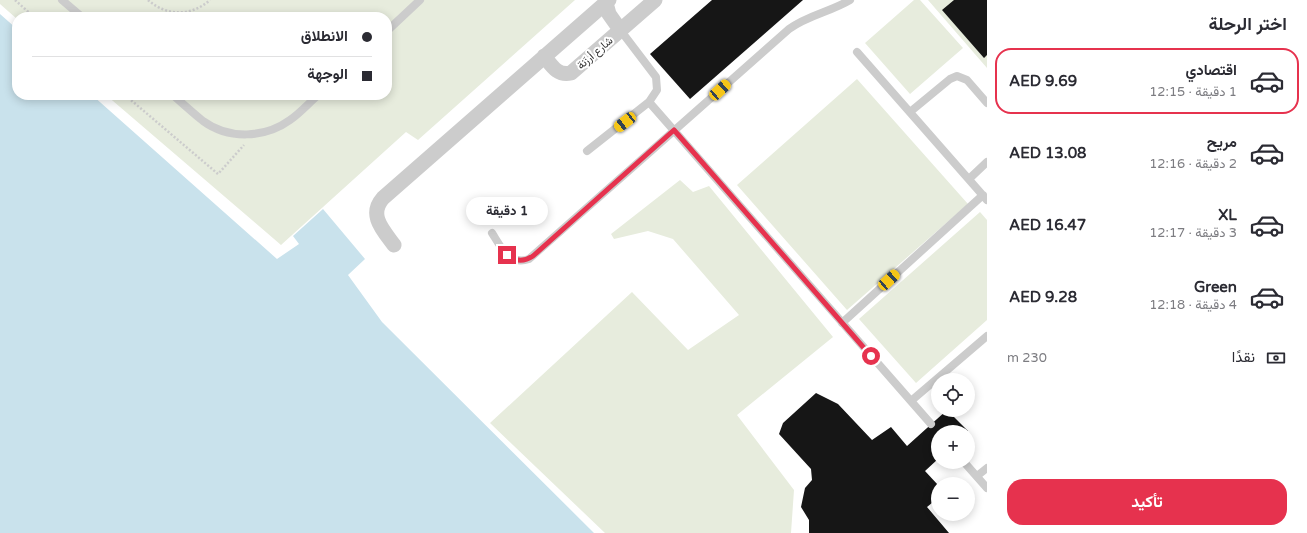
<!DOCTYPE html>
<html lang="ar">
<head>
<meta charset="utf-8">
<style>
	body { margin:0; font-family:"Varela Round",Vazirmatn,sans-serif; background:#f2f2f3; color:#2b2b33; direction:rtl; height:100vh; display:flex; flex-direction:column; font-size:15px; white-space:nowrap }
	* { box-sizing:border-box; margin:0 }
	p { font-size:13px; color:#7c7c81 }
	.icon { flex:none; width:22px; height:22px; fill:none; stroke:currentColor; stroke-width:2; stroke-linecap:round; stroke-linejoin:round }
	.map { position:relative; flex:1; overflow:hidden; direction:ltr }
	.panel { display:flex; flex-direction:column; background:#fff; width:320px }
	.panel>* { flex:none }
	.hud { position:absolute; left:12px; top:12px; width:380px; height:88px; border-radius:16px; box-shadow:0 2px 10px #0003; direction:rtl; display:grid; align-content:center; height:88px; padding:0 20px; background:#fff }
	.controls { position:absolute; left:931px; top:373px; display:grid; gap:8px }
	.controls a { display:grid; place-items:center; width:44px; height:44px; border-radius:50%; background:#fff; box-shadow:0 2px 10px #0003; font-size:20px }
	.end { position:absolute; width:18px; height:18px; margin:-9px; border:5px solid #e6324e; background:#fff; box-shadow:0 0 0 2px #fff }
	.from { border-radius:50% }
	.bubble { position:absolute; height:28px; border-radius:14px; background:#fff; box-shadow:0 2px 10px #0003; font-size:13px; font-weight:700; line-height:28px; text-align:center; direction:rtl }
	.car { position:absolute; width:12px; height:24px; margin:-12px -6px; border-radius:5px; box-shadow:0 0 3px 1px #0007; background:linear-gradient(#f5c518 24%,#345 0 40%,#f5c518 0 76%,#345 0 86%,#f5c518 0) }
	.hud b { display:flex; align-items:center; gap:14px; height:38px; font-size:15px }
	.hud b+b { border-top:1px solid #e1e1e2 }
	.hud i { width:10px; height:10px; background:#2b2b33 }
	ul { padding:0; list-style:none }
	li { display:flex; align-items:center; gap:12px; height:66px; margin:0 8px 6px; padding:0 12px; border:2px solid transparent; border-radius:16px }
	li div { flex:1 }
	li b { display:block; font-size:15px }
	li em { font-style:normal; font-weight:700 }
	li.current { border-color:#e6324e }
	li>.icon { width:36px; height:36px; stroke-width:1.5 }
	h2 { padding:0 20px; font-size:18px; line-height:48px }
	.pay { display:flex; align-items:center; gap:10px; height:44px; padding:0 20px; font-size:15px }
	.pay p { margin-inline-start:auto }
	.cta { display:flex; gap:8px; margin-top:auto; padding:8px 20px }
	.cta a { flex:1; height:46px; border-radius:16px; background:#e6324e; color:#fff; font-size:16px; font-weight:700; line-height:46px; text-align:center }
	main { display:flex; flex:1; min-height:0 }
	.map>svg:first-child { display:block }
</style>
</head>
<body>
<main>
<section class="panel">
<h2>اختر الرحلة</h2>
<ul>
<li class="current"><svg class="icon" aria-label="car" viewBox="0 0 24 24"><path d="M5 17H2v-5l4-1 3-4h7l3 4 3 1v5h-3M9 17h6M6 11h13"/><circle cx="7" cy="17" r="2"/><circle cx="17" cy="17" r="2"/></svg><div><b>اقتصادي</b><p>1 دقيقة · 12:15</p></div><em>AED 9.69</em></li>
<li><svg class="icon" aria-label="car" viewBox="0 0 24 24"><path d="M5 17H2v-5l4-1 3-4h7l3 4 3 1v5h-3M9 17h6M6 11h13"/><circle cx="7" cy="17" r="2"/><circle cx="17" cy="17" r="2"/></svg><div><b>مريح</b><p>2 دقيقة · 12:16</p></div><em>AED 13.08</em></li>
<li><svg class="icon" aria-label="car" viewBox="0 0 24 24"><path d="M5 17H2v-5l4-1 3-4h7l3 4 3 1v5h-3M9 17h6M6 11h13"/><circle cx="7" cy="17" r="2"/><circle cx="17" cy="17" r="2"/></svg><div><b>XL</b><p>3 دقيقة · 12:17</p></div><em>AED 16.47</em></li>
<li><svg class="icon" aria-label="car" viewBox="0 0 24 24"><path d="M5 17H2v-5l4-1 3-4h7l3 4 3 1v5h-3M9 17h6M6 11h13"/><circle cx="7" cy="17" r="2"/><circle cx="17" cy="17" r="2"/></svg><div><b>Green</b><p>4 دقيقة · 12:18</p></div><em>AED 9.28</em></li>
</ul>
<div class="pay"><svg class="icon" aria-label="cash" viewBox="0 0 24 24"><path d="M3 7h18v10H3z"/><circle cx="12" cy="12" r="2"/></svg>نقدًا<p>230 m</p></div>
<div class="cta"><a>تأكيد</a></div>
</section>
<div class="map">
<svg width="987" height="533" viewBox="0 0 987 533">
	<rect width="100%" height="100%" fill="#fff"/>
	<path fill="#e7ecdd" d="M0 0H575L418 140 406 132 281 245 106 95H387V17H17V19L0 4Z
		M914 0H920L963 48 910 94 865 43Z
		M928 0H987V68Z
		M857 79 968 204 847 310 737 185Z
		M680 180 693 192 709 186 833 337 737 415 794 490 791 533H605L490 423 632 292 688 350 739 315 673 239 648 231 614 239 611 234Z
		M980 212 987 220V320L916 383 859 319Z"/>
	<path fill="#c9e2ec" d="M0 14 17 29V95H92L277 259 299 244 293 236 323 209 365 259 348 275 382 322 594 533H0Z"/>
	<path fill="#161616" d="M712 0H803L690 99 650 54Z
		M954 0H987V55L984 58 942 10Z
		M816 393 838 404 872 440 891 427 907 446 947 410 968 431 938 432V459L925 471 938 485V498L927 507 949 533H809V520L801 507 805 488 812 480 811 469 779 434 783 423Z"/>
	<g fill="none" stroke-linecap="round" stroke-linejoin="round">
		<path stroke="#ccc" stroke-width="2.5" stroke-dasharray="2 2" stroke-linecap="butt" d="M15 0 34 17
			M148 0C167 17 192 16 210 0
			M125 95 218 174 244 145"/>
		<path stroke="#ccc" stroke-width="8" d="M62 0 82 17
			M387 31 420 0
			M857 52 987 200
			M173 95C183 104 193 113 203 121 229 140 265 138 290 120 300 113 309 103 318 95
			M649 102 931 424
			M910 112 950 79 957 76 967 80 987 103
			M587 151 649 102 657 90 656 77 621 31
			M969 179 987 162
			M492 233C501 247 509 266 529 259L789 29C808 15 830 12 850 0
			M842 323 983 195
			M911 401 987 336
			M964 462 987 488
			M977 476 987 468"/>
		<path stroke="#ccc" stroke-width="15" d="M606 3 609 14 621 31
			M544 56C552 66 557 76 571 73L655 0
			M394 245C383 230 368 215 383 198L609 0"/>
	</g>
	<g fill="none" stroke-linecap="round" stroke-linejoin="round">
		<path stroke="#e6324e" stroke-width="5" d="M507 255C516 262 524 262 533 256L674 130 871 356"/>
	</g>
	<g text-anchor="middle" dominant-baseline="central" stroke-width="4" stroke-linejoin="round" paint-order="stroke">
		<g font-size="11" fill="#2f2f2f" stroke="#fff">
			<text transform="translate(595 53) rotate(-41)">شارع أرزَنة</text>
		</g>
	</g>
</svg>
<div class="controls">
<a><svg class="icon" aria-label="locate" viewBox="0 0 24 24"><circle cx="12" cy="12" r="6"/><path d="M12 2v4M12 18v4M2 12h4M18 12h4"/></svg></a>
<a>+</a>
<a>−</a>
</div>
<i class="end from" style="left:871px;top:356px"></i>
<i class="end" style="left:507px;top:255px"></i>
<div class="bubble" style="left:466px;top:197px;width:82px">1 دقيقة</div>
<i class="car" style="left:720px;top:90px;rotate:48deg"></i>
<i class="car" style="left:625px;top:122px;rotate:232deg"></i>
<i class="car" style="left:889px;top:280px;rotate:48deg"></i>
<div class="hud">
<b><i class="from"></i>الانطلاق</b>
<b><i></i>الوجهة</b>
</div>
</div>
</main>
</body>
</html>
